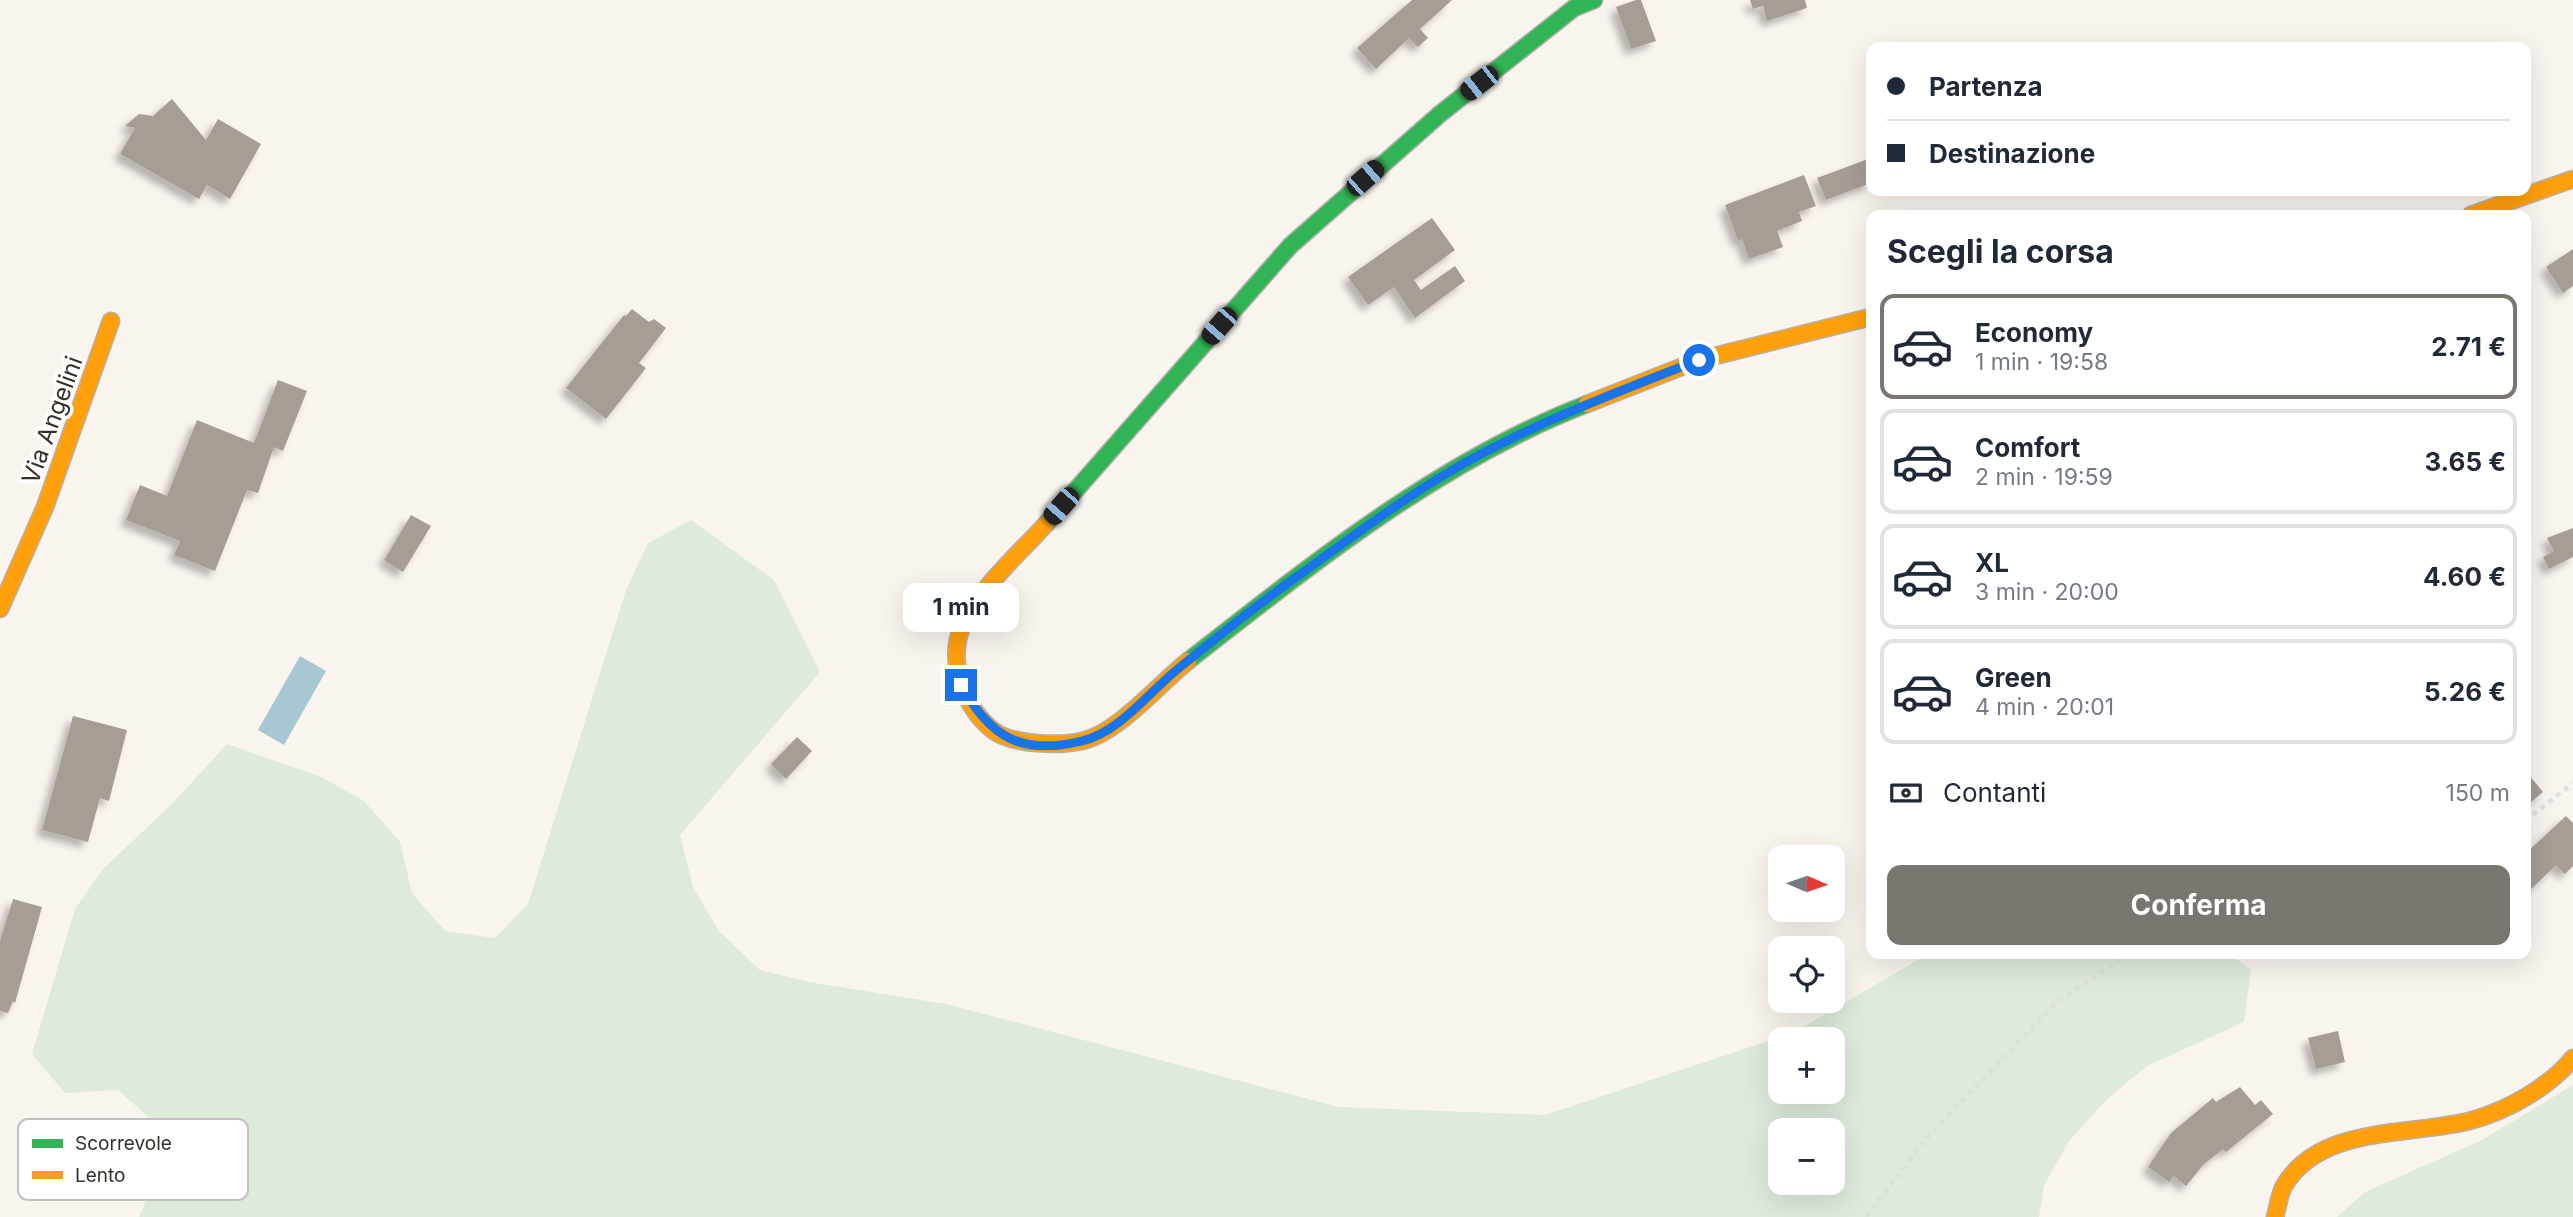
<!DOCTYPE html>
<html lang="it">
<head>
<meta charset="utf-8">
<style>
	body { margin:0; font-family:Inter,sans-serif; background:#f6f6f7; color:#1f2937; height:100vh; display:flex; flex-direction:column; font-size:26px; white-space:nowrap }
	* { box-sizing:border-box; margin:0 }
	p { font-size:23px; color:#747a83 }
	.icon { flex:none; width:38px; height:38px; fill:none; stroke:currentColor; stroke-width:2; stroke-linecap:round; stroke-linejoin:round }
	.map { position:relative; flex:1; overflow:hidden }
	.panel { position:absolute; left:1866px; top:210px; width:665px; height:749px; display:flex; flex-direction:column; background:#fff; border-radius:14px; box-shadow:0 7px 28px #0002 }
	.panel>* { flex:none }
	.hud { position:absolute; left:1866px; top:42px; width:665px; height:154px; border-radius:14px; box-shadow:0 7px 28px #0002; display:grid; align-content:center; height:154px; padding:0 21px; background:#fff }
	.needle { width:46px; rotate:92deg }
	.fabs { position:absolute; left:1768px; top:845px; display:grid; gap:14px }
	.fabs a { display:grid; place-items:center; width:77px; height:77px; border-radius:14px; background:#fff; box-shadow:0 7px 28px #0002; font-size:35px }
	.end { position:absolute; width:32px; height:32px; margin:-16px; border:9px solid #1a73e8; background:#fff; box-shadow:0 0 0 4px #fff }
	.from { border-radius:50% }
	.bubble { position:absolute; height:49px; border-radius:14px; background:#fff; box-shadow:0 7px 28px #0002; font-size:23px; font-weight:700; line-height:49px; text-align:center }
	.car { position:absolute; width:21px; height:42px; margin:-21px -10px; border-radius:9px; box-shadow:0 0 5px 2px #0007; background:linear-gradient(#222 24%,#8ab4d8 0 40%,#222 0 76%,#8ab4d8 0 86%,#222 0) }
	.hud b { display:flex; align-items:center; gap:24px; height:66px; font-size:26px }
	.hud b+b { border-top:2px solid #e0e1e3 }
	.hud i { width:18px; height:18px; background:#1f2937 }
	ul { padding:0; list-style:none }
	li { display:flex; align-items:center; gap:21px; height:105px; margin:0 14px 10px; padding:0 7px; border:4px solid #e0e1e3; border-radius:14px }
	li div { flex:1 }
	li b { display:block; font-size:26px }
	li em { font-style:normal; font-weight:700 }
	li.selected { border-color:#7b756f }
	li>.icon { width:63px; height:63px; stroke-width:1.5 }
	h2 { padding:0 21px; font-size:32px; line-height:84px }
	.pay { display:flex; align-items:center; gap:18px; height:77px; padding:0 21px; font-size:26px }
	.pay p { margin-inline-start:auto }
	.cta { display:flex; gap:14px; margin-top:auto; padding:14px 21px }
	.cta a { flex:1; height:80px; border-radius:14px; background:#7b756f; color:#fff; font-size:28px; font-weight:700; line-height:80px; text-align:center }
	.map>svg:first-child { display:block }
</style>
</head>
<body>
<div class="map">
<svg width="2573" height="1217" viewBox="0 0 2573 1217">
	<defs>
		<filter id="shadow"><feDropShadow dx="-6" dy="6" stdDeviation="3.5" flood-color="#0004"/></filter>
	</defs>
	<rect width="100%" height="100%" fill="#faf4ef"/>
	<path fill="#ddeadc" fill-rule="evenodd" d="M691 520 774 580 820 672 680 835 693 887 719 931 760 970 809 982 946 1004 1339 1107 1545 1115 1793 1033 1928 954H2230L2251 970 2244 1022 2147 1066 2107 1099 2070 1140 2044 1185 2039 1217H139L157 1176 156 1124 118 1090 65 1093 32 1054 75 909 103 869 172 804 227 744 321 777 364 801 400 842 412 893 445 931 495 938 528 904 626 590 648 543ZM1780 1040H1832V1092H1780ZM1780 1130H1832V1183H1780Z
		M2573 1085V1217H2337L2365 1192 2482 1140Z"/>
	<path fill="#a7c8d3" d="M300 656 326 671 284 745 258 730Z"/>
	<path fill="#a69d95" filter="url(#shadow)" d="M1412 0H1452L1420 29 1428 38 1418 47 1409 38 1376 69 1357 48Z
		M1636 0H1641L1656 41 1631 49 1616 7Z
		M1750 0H1805L1807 8 1767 21 1763 6 1753 9Z
		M172 99 206 140 218 119 261 144 230 199 207 185 199 199 120 154 135 128 125 126 139 114 153 116Z
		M1871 158V183L1826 200 1817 178Z
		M1804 175 1816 206 1799 212 1802 221 1777 231 1783 247 1749 259 1742 239 1738 241 1725 205Z
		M1432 218 1455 250 1414 280 1421 290 1455 266 1465 281 1415 318 1394 287 1368 305 1348 277Z
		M2573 249V286L2563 293 2546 267Z
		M632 309 649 322 654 319 666 328 639 363 646 368 606 419 566 388 624 315 626 316Z
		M278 380 307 391 283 451 274 447 258 493 247 490 215 571 174 555 180 541 126 520 140 485 167 496 197 420 254 443Z
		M411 515 431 526 403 572 384 560Z
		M2573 528V557L2549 569 2543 557 2554 551 2547 538Z
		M73 716 127 730 109 801 100 798 88 842 42 830Z
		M797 737 812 751 786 779 771 764Z
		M2525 770 2543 792 2525 807Z
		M2566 816 2573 823V866L2565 874 2556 865 2525 895V854Z
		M13 899 42 907 15 1003 13 1001 8 1013 0 1011V941Z
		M2338 1031 2345 1062 2316 1069 2308 1038Z
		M2240 1087 2255 1105 2261 1100 2273 1114 2226 1152 2223 1149 2203 1165 2186 1186 2174 1176 2169 1182 2148 1167 2171 1133 2213 1098 2216 1102Z"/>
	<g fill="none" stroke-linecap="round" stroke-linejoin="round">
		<defs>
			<path id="fast" d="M1046 524 1290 246 1440 114 1574 8 1594 0
				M1188 661C1311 565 1439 461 1587 404"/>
			<path id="slow" d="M2471 215 2573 179
				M1587 404 1699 360 1871 317
				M1046 524C1018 555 979 588 962 627 947 662 965 709 994 731 1013 745 1060 746 1082 741 1118 733 1159 684 1188 661
				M0 609 45 507 111 321
				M2275 1217C2278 1207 2279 1195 2284 1186 2320 1125 2410 1136 2469 1121 2507 1111 2548 1088 2573 1058"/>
		</defs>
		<use href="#fast" stroke="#b6b0ab" stroke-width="19"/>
		<use href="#slow" stroke="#b6b0ab" stroke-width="19"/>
		<path stroke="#e1dfdd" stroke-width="4.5" stroke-dasharray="5 5" stroke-linecap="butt" d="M2525 821 2573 783
			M1866 1217 1931 1133 2056 1003 2128 954"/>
		<use href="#fast" stroke="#30b455" stroke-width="16"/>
		<use href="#slow" stroke="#ff9f0a" stroke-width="16"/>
	</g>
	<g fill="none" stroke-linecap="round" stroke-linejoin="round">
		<path stroke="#1a73e8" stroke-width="9" d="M961 685C990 737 1021 756 1082 741 1120 732 1149 692 1179 668 1215 639 1253 608 1291 581 1341 545 1391 507 1444 475 1524 427 1612 394 1699 360"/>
	</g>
	<g text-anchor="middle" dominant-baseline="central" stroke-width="7" stroke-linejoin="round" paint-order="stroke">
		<g font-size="24" fill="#37302a" stroke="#fff">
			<text transform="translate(52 420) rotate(-70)">Via Angelini</text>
		</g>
	</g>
	<rect x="18" y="1119" width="230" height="81" rx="10" fill="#fff" stroke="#c3c1bf" stroke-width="2"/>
	<rect x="32" y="1139" width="31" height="9" fill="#30b455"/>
	<rect x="32" y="1171" width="31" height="8" fill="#ff9f0a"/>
	<g font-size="19" fill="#37302a">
		<text x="75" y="1150">Scorrevole</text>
		<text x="75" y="1182">Lento</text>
	</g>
</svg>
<div class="fabs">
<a><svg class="needle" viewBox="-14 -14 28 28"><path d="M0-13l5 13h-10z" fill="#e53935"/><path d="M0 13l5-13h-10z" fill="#747a83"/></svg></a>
<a><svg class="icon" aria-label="locate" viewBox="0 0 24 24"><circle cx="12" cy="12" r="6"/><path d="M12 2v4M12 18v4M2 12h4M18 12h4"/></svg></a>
<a>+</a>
<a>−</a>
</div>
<i class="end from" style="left:1699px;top:360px"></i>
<i class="end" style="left:961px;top:685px"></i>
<div class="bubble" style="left:903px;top:583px;width:116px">1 min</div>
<i class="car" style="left:1479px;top:83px;rotate:232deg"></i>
<i class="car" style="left:1365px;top:178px;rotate:49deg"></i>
<i class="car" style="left:1219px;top:326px;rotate:221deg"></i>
<i class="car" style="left:1061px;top:506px;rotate:221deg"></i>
<div class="hud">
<b><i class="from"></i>Partenza</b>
<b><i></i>Destinazione</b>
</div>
<section class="panel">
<h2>Scegli la corsa</h2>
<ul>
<li class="selected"><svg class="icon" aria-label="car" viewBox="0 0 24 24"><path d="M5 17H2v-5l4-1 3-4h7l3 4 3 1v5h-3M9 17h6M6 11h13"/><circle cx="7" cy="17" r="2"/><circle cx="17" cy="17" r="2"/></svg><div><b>Economy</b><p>1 min · 19:58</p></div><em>2.71 €</em></li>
<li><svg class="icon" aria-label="car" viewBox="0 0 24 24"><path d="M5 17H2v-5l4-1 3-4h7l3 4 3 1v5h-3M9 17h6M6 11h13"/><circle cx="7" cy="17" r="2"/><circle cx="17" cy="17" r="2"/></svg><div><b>Comfort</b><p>2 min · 19:59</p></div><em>3.65 €</em></li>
<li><svg class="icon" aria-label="car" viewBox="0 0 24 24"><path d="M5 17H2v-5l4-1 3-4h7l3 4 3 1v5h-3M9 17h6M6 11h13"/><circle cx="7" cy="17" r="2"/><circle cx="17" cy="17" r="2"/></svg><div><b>XL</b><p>3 min · 20:00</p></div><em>4.60 €</em></li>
<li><svg class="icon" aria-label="car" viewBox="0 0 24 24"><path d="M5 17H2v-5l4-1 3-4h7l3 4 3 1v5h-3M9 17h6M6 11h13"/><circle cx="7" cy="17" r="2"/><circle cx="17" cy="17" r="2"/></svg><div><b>Green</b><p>4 min · 20:01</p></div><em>5.26 €</em></li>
</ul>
<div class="pay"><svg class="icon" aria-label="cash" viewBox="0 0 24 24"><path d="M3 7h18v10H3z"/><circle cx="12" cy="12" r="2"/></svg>Contanti<p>150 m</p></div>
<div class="cta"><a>Conferma</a></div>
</section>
</div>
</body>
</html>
